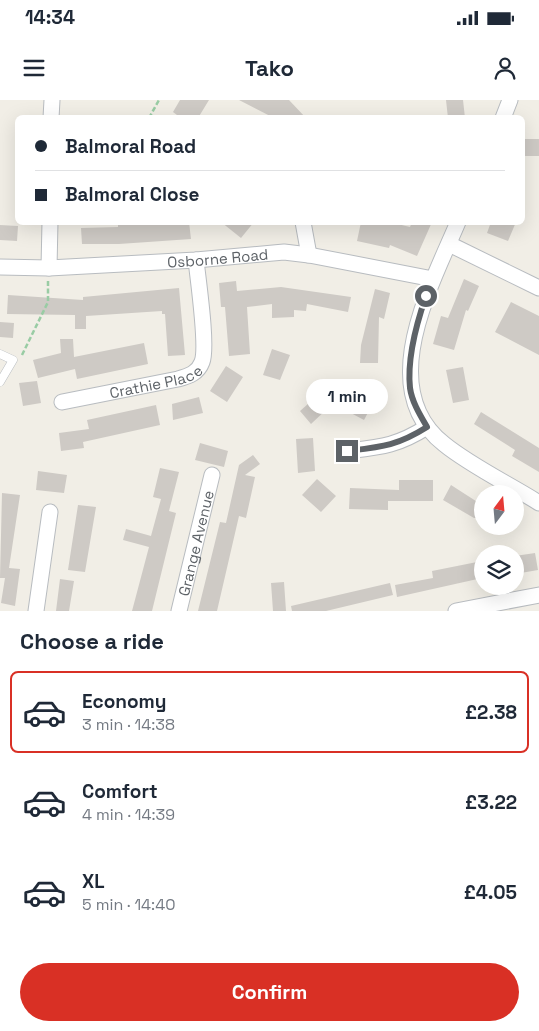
<!DOCTYPE html>
<html lang="en">
<head>
<meta charset="utf-8">
<style>
	body { margin:0; font-family:"Space Grotesk",sans-serif; background:#f6f6f7; color:#1f2937; height:100vh; display:flex; flex-direction:column; font-size:19px; white-space:nowrap }
	* { box-sizing:border-box; margin:0 }
	p { font-size:16px; color:#747a83 }
	.icon { flex:none; width:28px; height:28px; fill:none; stroke:currentColor; stroke-width:2; stroke-linecap:round; stroke-linejoin:round }
	.map { position:relative; height:511px; overflow:hidden }
	.side { display:flex; flex-direction:column; background:#fff; flex:1 }
	.side>* { flex:none }
	.banner { position:absolute; left:15px; top:15px; width:510px; height:110px; border-radius:8px; box-shadow:0 5px 20px #0002; display:grid; align-content:center; height:110px; padding:0 20px; background:#fff }
	.needle { width:32px; rotate:16deg }
	.fabs { position:absolute; left:474px; top:385px; display:grid; gap:10px }
	.fabs a { display:grid; place-items:center; width:50px; height:50px; border-radius:50%; background:#fff; box-shadow:0 5px 20px #0002; font-size:25px }
	.end { position:absolute; width:22px; height:22px; margin:-11px; border:6px solid #5d6267; background:#fff; box-shadow:0 0 0 2px #fff }
	.from { border-radius:50% }
	.bubble { position:absolute; height:35px; border-radius:18px; background:#fff; box-shadow:0 5px 20px #0002; font-size:16px; font-weight:700; line-height:35px; text-align:center }
	.banner b { display:flex; align-items:center; gap:18px; height:48px; font-size:19px }
	.banner b+b { border-top:1px solid #e0e1e3 }
	.banner i { width:12px; height:12px; background:#1f2937 }
	ul { padding:0; list-style:none }
	li { display:flex; align-items:center; gap:15px; height:82px; margin:0 10px 8px; padding:0 10px; border:2px solid transparent; border-radius:8px }
	li div { flex:1 }
	li b { display:block; font-size:19px }
	li em { font-style:normal; font-weight:700 }
	li.current { border-color:#d93025 }
	li>.icon { width:45px; height:45px; stroke-width:1.5 }
	h2 { padding:0 20px; font-size:22px; line-height:60px }
	.primary-button { display:flex; gap:10px; margin-top:auto; padding:10px 20px }
	.primary-button a { flex:1; height:58px; border-radius:30px; background:#d93025; color:#fff; font-size:20px; font-weight:700; line-height:58px; text-align:center }
	.status { display:flex; justify-content:space-between; align-items:center; height:35px; padding:0 25px; background:#fff; direction:ltr }
	.status svg { height:14px; fill:currentColor }
	header { display:flex; justify-content:space-between; align-items:center; height:65px; padding:0 20px; background:#fff; font-size:22px; font-weight:700 }
	.map>svg:first-child { display:block }
</style>
</head>
<body>
<div class="status"><b>14:34</b><svg viewBox="0 0 49 12"><path d="M0 12V9h3v3zM5 12V6h3v6zM10 12V3h3v9zM15 12V0h3v12zM26 1h20v11H26zM47 4h2v5h-2z"/></svg></div>
<header><svg class="icon" aria-label="menu" viewBox="0 0 24 24"><path d="M4 6h16M4 12h16M4 18h16"/></svg>Tako<svg class="icon" aria-label="person" viewBox="0 0 24 24"><circle cx="12" cy="8" r="4"/><path d="M4 21q1-7 8-7t8 7"/></svg></header>
<div class="map">
<svg width="539" height="511" viewBox="0 0 539 511">
	<rect width="100%" height="100%" fill="#f1eee6"/>
	<path fill="#cecac5" d="M180 0H209L198 18H181L173 12Z
		M239 0H289L306 18H274Z
		M446 0H463L465 18H448Z
		M522 39H539V56H522Z
		M143 122H189L191 139 119 144H82L81 128 118 127V124Z
		M221 122H254L241 138Z
		M361 122H389L410 127 412 122H432L417 156 390 145 389 148 357 141Z
		M491 122H516L508 141 487 133Z
		M0 125 18 126 17 141 0 140Z
		M464 179 479 186 468 211 466 210 454 250 433 244 441 216 448 218Z
		M236 181 237 191 281 187 351 197 348 212 307 204 306 211 294 210V217L272 218V204L247 207 250 254 229 256 225 207H221L219 183Z
		M179 188 185 255 168 256 165 214H162V211L86 216V229H75V215L7 214 8 195 83 200V197Z
		M375 189 390 193 384 219 379 217 378 263H360L361 245Z
		M511 202 539 216V255L495 232Z
		M0 222 14 223 13 238 0 237Z
		M60 239H73L74 257 144 243 148 264 77 279 75 269 38 278 33 260 61 253Z
		M272 249 290 255 280 280 263 275Z
		M226 266 243 277 227 302 210 291Z
		M463 267 469 300 453 303 446 270Z
		M37 281 41 303 23 306 19 283Z
		M365 282 380 290 364 320 349 312Z
		M317 296 328 308 311 324 300 311Z
		M199 297 203 313 173 320 172 304Z
		M156 305 160 325 83 342 84 348 61 351 59 333 89 329 87 320Z
		M481 312 539 348V372L512 356 515 350 474 324Z
		M313 338 315 371 298 373 296 339Z
		M200 343 228 351 224 367 195 360Z
		M253 355 260 364 245 375 255 377 246 418 239 416 217 511H198L220 422 226 423 239 365Z
		M160 368 179 372 169 411 176 413 152 511H132L149 447 123 440 126 429 151 436 161 399 153 397Z
		M38 371 67 375 64 393 36 390Z
		M317 379 336 396 321 412 302 395Z
		M399 380H433V401H388V410L349 409 350 388 399 390Z
		M451 385 482 405V411L478 418H474L443 400Z
		M2 393 20 395 9 468 20 469 15 506 1 503 5 478H0Z
		M78 405 96 407 85 472 68 470Z
		M535 453 538 470 515 474V456Z
		M482 461V478L397 497 395 485 433 478 432 471Z
		M60 479 74 481 69 511H56Z
		M284 482 286 511H273L271 483Z
		M390 483 393 495 326 511H292L291 506Z"/>
	<g fill="none" stroke-linecap="round" stroke-linejoin="round">
		<defs>
			<path id="lane" d="M0 254 13 260 0 282"/>
			<g id="street">
				<path d="M51 18 52 0"/>
				<path d="M503 18 510 0"/>
				<path d="M303 122 309 155"/>
				<path d="M458 122C431 186 374 289 444 344 471 366 509 384 539 403"/>
				<path d="M449 144 539 188"/>
				<path id="s1" d="M0 167 49 168 196 160 284 152 309 155 433 179"/>
				<path d="M49 168 50 122"/>
				<path id="s2" d="M62 302 178 279C189 276 198 273 202 262 208 247 198 180 196 160"/>
				<path d="M347 351C381 347 397 346 427 327"/>
				<path d="M36 511 50 412"/>
				<path id="s3" d="M179 511 212 375"/>
				<path d="M456 511 539 495"/>
			</g>
		</defs>
		<use href="#lane" stroke="#b8bcc0" stroke-width="9"/>
		<use href="#street" stroke="#b8bcc0" stroke-width="17"/>
		<path stroke="#99cca4" stroke-width="2.5" stroke-dasharray="5 2.5" stroke-linecap="butt" d="M149 18 159 0
			M22 255 48 202V181"/>
		<use href="#lane" stroke="#fff" stroke-width="8"/>
		<use href="#street" stroke="#fff" stroke-width="15"/>
	</g>
	<g fill="none" stroke-linecap="round" stroke-linejoin="round">
		<path stroke="#5d6267" stroke-width="6" d="M347 351C381 347 397 346 427 327 420 315 412 302 410 288 407 260 417 222 426 196"/>
	</g>
	<g text-anchor="middle" dominant-baseline="central" stroke-width="5" stroke-linejoin="round" paint-order="stroke">
		<g font-size="15" fill="#5d6267" stroke="#fff">
			<text stroke="none"><textPath href="#s1" startOffset="218">Osborne Road</textPath></text>
			<text stroke="none"><textPath href="#s2" startOffset="96">Crathie Place</textPath></text>
			<text stroke="none"><textPath href="#s3" startOffset="70">Grange Avenue</textPath></text>
		</g>
	</g>
</svg>
<div class="fabs">
<a><svg class="needle" viewBox="-14 -14 28 28"><path d="M0-13l5 13h-10z" fill="#e53935"/><path d="M0 13l5-13h-10z" fill="#747a83"/></svg></a>
<a><svg class="icon" aria-label="layers" viewBox="0 0 24 24"><path d="M12 4l9 5-9 5-9-5zM3 14l9 5 9-5"/></svg></a>
</div>
<i class="end from" style="left:426px;top:196px"></i>
<i class="end" style="left:347px;top:351px"></i>
<div class="bubble" style="left:306px;top:279px;width:82px">1 min</div>
<div class="banner">
<b><i class="from"></i>Balmoral Road</b>
<b><i></i>Balmoral Close</b>
</div>
</div>
<section class="side">
<h2>Choose a ride</h2>
<ul>
<li class="current"><svg class="icon" aria-label="car" viewBox="0 0 24 24"><path d="M5 17H2v-5l4-1 3-4h7l3 4 3 1v5h-3M9 17h6M6 11h13"/><circle cx="7" cy="17" r="2"/><circle cx="17" cy="17" r="2"/></svg><div><b>Economy</b><p>3 min · 14:38</p></div><em>£2.38</em></li>
<li><svg class="icon" aria-label="car" viewBox="0 0 24 24"><path d="M5 17H2v-5l4-1 3-4h7l3 4 3 1v5h-3M9 17h6M6 11h13"/><circle cx="7" cy="17" r="2"/><circle cx="17" cy="17" r="2"/></svg><div><b>Comfort</b><p>4 min · 14:39</p></div><em>£3.22</em></li>
<li><svg class="icon" aria-label="car" viewBox="0 0 24 24"><path d="M5 17H2v-5l4-1 3-4h7l3 4 3 1v5h-3M9 17h6M6 11h13"/><circle cx="7" cy="17" r="2"/><circle cx="17" cy="17" r="2"/></svg><div><b>XL</b><p>5 min · 14:40</p></div><em>£4.05</em></li>
</ul>
<div class="primary-button"><a>Confirm</a></div>
</section>
</body>
</html>
